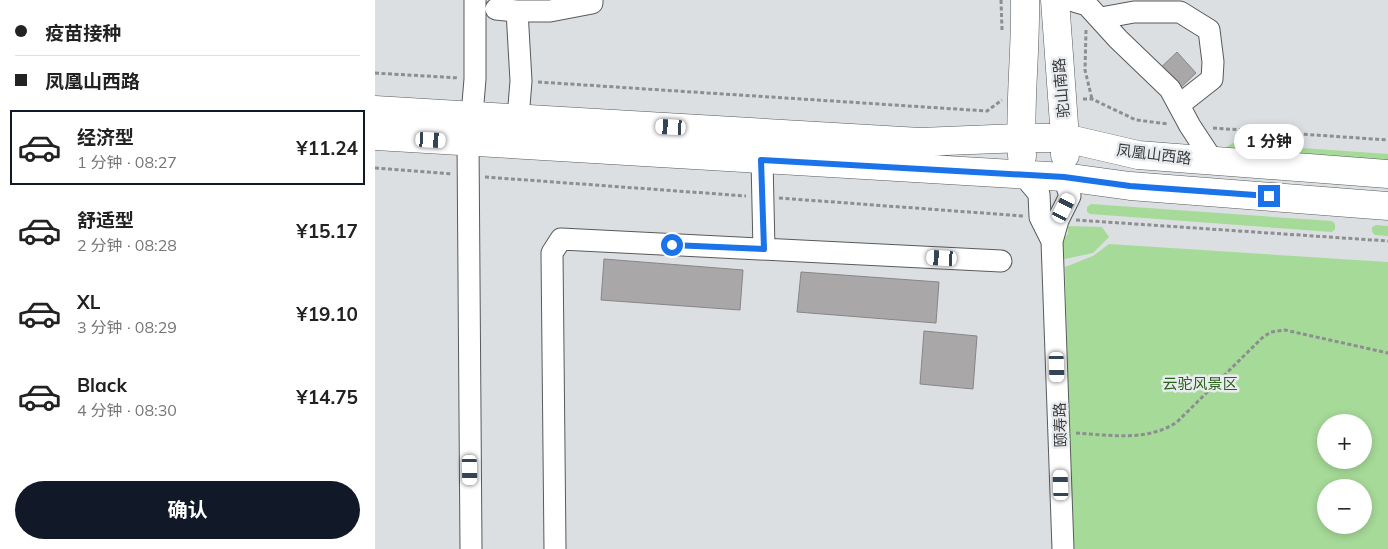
<!DOCTYPE html>
<html lang="zh">
<head>
<meta charset="utf-8">
<style>
	body { margin:0; font-family:Mulish,"Noto Sans SC",sans-serif; background:#f2f2f2; color:#222; height:100vh; display:flex; flex-direction:column; font-size:19px; white-space:nowrap }
	* { box-sizing:border-box; margin:0 }
	p { font-size:16px; color:#767676 }
	.icon { flex:none; width:28px; height:28px; fill:none; stroke:currentColor; stroke-width:2; stroke-linecap:round; stroke-linejoin:round }
	.map { position:relative; flex:1; overflow:hidden }
	.panel { display:flex; flex-direction:column; background:#fff; width:375px }
	.panel>* { flex:none }
	.top-card { display:grid; align-content:center; height:110px; padding:0 15px; background:#fff }
	.controls { position:absolute; left:942px; top:414px; display:grid; gap:10px }
	.controls a { display:grid; place-items:center; width:55px; height:55px; border-radius:50%; background:#fff; box-shadow:0 2px 8px #0003; font-size:25px }
	.end { position:absolute; width:22px; height:22px; margin:-11px; border:6px solid #1a73e8; background:#fff; box-shadow:0 0 0 2px #fff }
	.from { border-radius:50% }
	.bubble { position:absolute; height:35px; border-radius:18px; background:#fff; box-shadow:0 2px 8px #0003; font-size:16px; font-weight:700; line-height:35px; text-align:center }
	.car { position:absolute; width:15px; height:30px; margin:-15px -8px; border-radius:6px; box-shadow:0 0 4px 1px #0007; background:linear-gradient(#fff 24%,#345 0 40%,#fff 0 76%,#345 0 86%,#fff 0) }
	.top-card b { display:flex; align-items:center; gap:18px; height:48px; font-size:19px }
	.top-card b+b { border-top:1px solid #e0e0e0 }
	.top-card i { width:12px; height:12px; background:#222 }
	ul { padding:0; list-style:none }
	li { display:flex; align-items:center; gap:15px; height:75px; margin:0 10px 8px; padding:0 5px; border:2px solid transparent; border-radius:0px }
	li div { flex:1 }
	li b { display:block; font-size:19px }
	li em { font-style:normal; font-weight:700 }
	li.selected { border-color:#111827 }
	li>.icon { width:45px; height:45px; stroke-width:1.5 }
	.primary-button { display:flex; gap:10px; margin-top:auto; padding:10px 15px }
	.primary-button a { flex:1; height:58px; border-radius:30px; background:#111827; color:#fff; font-size:20px; font-weight:700; line-height:58px; text-align:center }
	main { display:flex; flex:1; min-height:0 }
	.map>svg:first-child { display:block }
</style>
</head>
<body>
<main>
<section class="panel">
<div class="top-card">
<b><i class="from"></i>疫苗接种</b>
<b><i></i>凤凰山西路</b>
</div>
<ul>
<li class="selected"><svg class="icon" aria-label="car" viewBox="0 0 24 24"><path d="M5 17H2v-5l4-1 3-4h7l3 4 3 1v5h-3M9 17h6M6 11h13"/><circle cx="7" cy="17" r="2"/><circle cx="17" cy="17" r="2"/></svg><div><b>经济型</b><p>1 分钟 · 08:27</p></div><em>¥11.24</em></li>
<li><svg class="icon" aria-label="car" viewBox="0 0 24 24"><path d="M5 17H2v-5l4-1 3-4h7l3 4 3 1v5h-3M9 17h6M6 11h13"/><circle cx="7" cy="17" r="2"/><circle cx="17" cy="17" r="2"/></svg><div><b>舒适型</b><p>2 分钟 · 08:28</p></div><em>¥15.17</em></li>
<li><svg class="icon" aria-label="car" viewBox="0 0 24 24"><path d="M5 17H2v-5l4-1 3-4h7l3 4 3 1v5h-3M9 17h6M6 11h13"/><circle cx="7" cy="17" r="2"/><circle cx="17" cy="17" r="2"/></svg><div><b>XL</b><p>3 分钟 · 08:29</p></div><em>¥19.10</em></li>
<li><svg class="icon" aria-label="car" viewBox="0 0 24 24"><path d="M5 17H2v-5l4-1 3-4h7l3 4 3 1v5h-3M9 17h6M6 11h13"/><circle cx="7" cy="17" r="2"/><circle cx="17" cy="17" r="2"/></svg><div><b>Black</b><p>4 分钟 · 08:30</p></div><em>¥14.75</em></li>
</ul>
<div class="primary-button"><a>确认</a></div>
</section>
<div class="map">
<svg width="1013" height="549" viewBox="0 0 1013 549">
	<rect width="100%" height="100%" fill="#dcdfe1"/>
	<path fill="#a6da98" fill-rule="evenodd" d="M858 143 1013 154V168L850 148Z
		M716 204 957 221 960 224V229L957 232 715 214 712 212V207Z
		M1001 225 1013 226V236L1000 235 997 232V227Z
		M693 226 727 227 734 237 718 253 685 260 684 243 693 234Z
		M734 244 1013 262V549H697L690 267 718 256ZM951 422H989V460H951ZM951 488H989V525H951Z"/>
	<path fill="#aaa7a8" stroke="#888587" d="M802 52 821 73 800 93 780 73Z
		M229 259 368 270 365 310 226 300Z
		M426 272 564 282 561 323 422 312Z
		M549 331 602 336 598 389 545 384Z"/>
	<g fill="none" stroke-linecap="round" stroke-linejoin="round">
		<defs>
			<path id="minor" d="M695 0 712 5 743 39 795 89 815 126 838 161
				M121 9 142 11H175L217 3V0
				M142 11 146 81 143 118
				M726 18 759 12H805L834 30 838 62 837 79 804 105
				M97 115 100 79V0
				M93 142 96 549
				M387 160 389 249
				M649 176 664 194 665 217 677 241
				M180 549 177 253 186 239 626 261
				M688 549 677 241 683 220 695 196 689 177"/>
			<path id="major" d="M680 0 690 138V155
				M0 110 545 142 646 138H690L763 155 1013 174
				M0 136 689 177 755 186 1013 206
				M647 156C644 104 651 52 650 0"/>
		</defs>
		<use href="#minor" stroke="#585a5c" stroke-width="23"/>
		<use href="#major" stroke="#585a5c" stroke-width="29"/>
		<path stroke="#8c8e90" stroke-width="3" stroke-dasharray="4 2.5" stroke-linecap="butt" d="M626 0 627 30
			M711 30 710 70 717 99
			M0 73 84 78
			M163 82 612 111 627 100
			M708 99H717L761 120 794 124
			M838 128 1013 140
			M0 168 77 174
			M110 177 371 196
			M404 198 648 216
			M701 220 1013 241
			M701 433C735 435 772 442 802 422L887 338 896 332 910 330 1013 353"/>
		<use href="#minor" stroke="#fff" stroke-width="21"/>
		<use href="#major" stroke="#fff" stroke-width="28"/>
	</g>
	<g fill="none" stroke-linecap="round" stroke-linejoin="round">
		<path stroke="#1a73e8" stroke-width="6" d="M297 245 389 249 386 160 689 177 755 186 894 196"/>
	</g>
	<g text-anchor="middle" dominant-baseline="central" stroke-width="5" stroke-linejoin="round" paint-order="stroke">
		<g font-size="15" fill="#3a3b3c" stroke="#e9ecef">
			<text transform="translate(686 88) rotate(-95)">驼山南路</text>
			<text transform="translate(779 154) rotate(7)">凤凰山西路</text>
			<text transform="translate(685 425) rotate(-92)">颐寿路</text>
		</g>
		<g font-size="15" fill="#2a601a" stroke="#e9ecef">
			<text x="825" y="383">云驼风景区</text>
		</g>
	</g>
</svg>
<div class="controls">
<a>+</a>
<a>−</a>
</div>
<i class="end from" style="left:297px;top:245px"></i>
<i class="end" style="left:894px;top:196px"></i>
<div class="bubble" style="left:859px;top:124px;width:70px">1 分钟</div>
<i class="car" style="left:296px;top:127px;rotate:273deg"></i>
<i class="car" style="left:56px;top:140px;rotate:93deg"></i>
<i class="car" style="left:689px;top:208px;rotate:27deg"></i>
<i class="car" style="left:567px;top:258px;rotate:273deg"></i>
<i class="car" style="left:682px;top:367px;rotate:178deg"></i>
<i class="car" style="left:95px;top:470px;rotate:179deg"></i>
<i class="car" style="left:686px;top:485px;rotate:358deg"></i>
</div>
</main>
</body>
</html>
